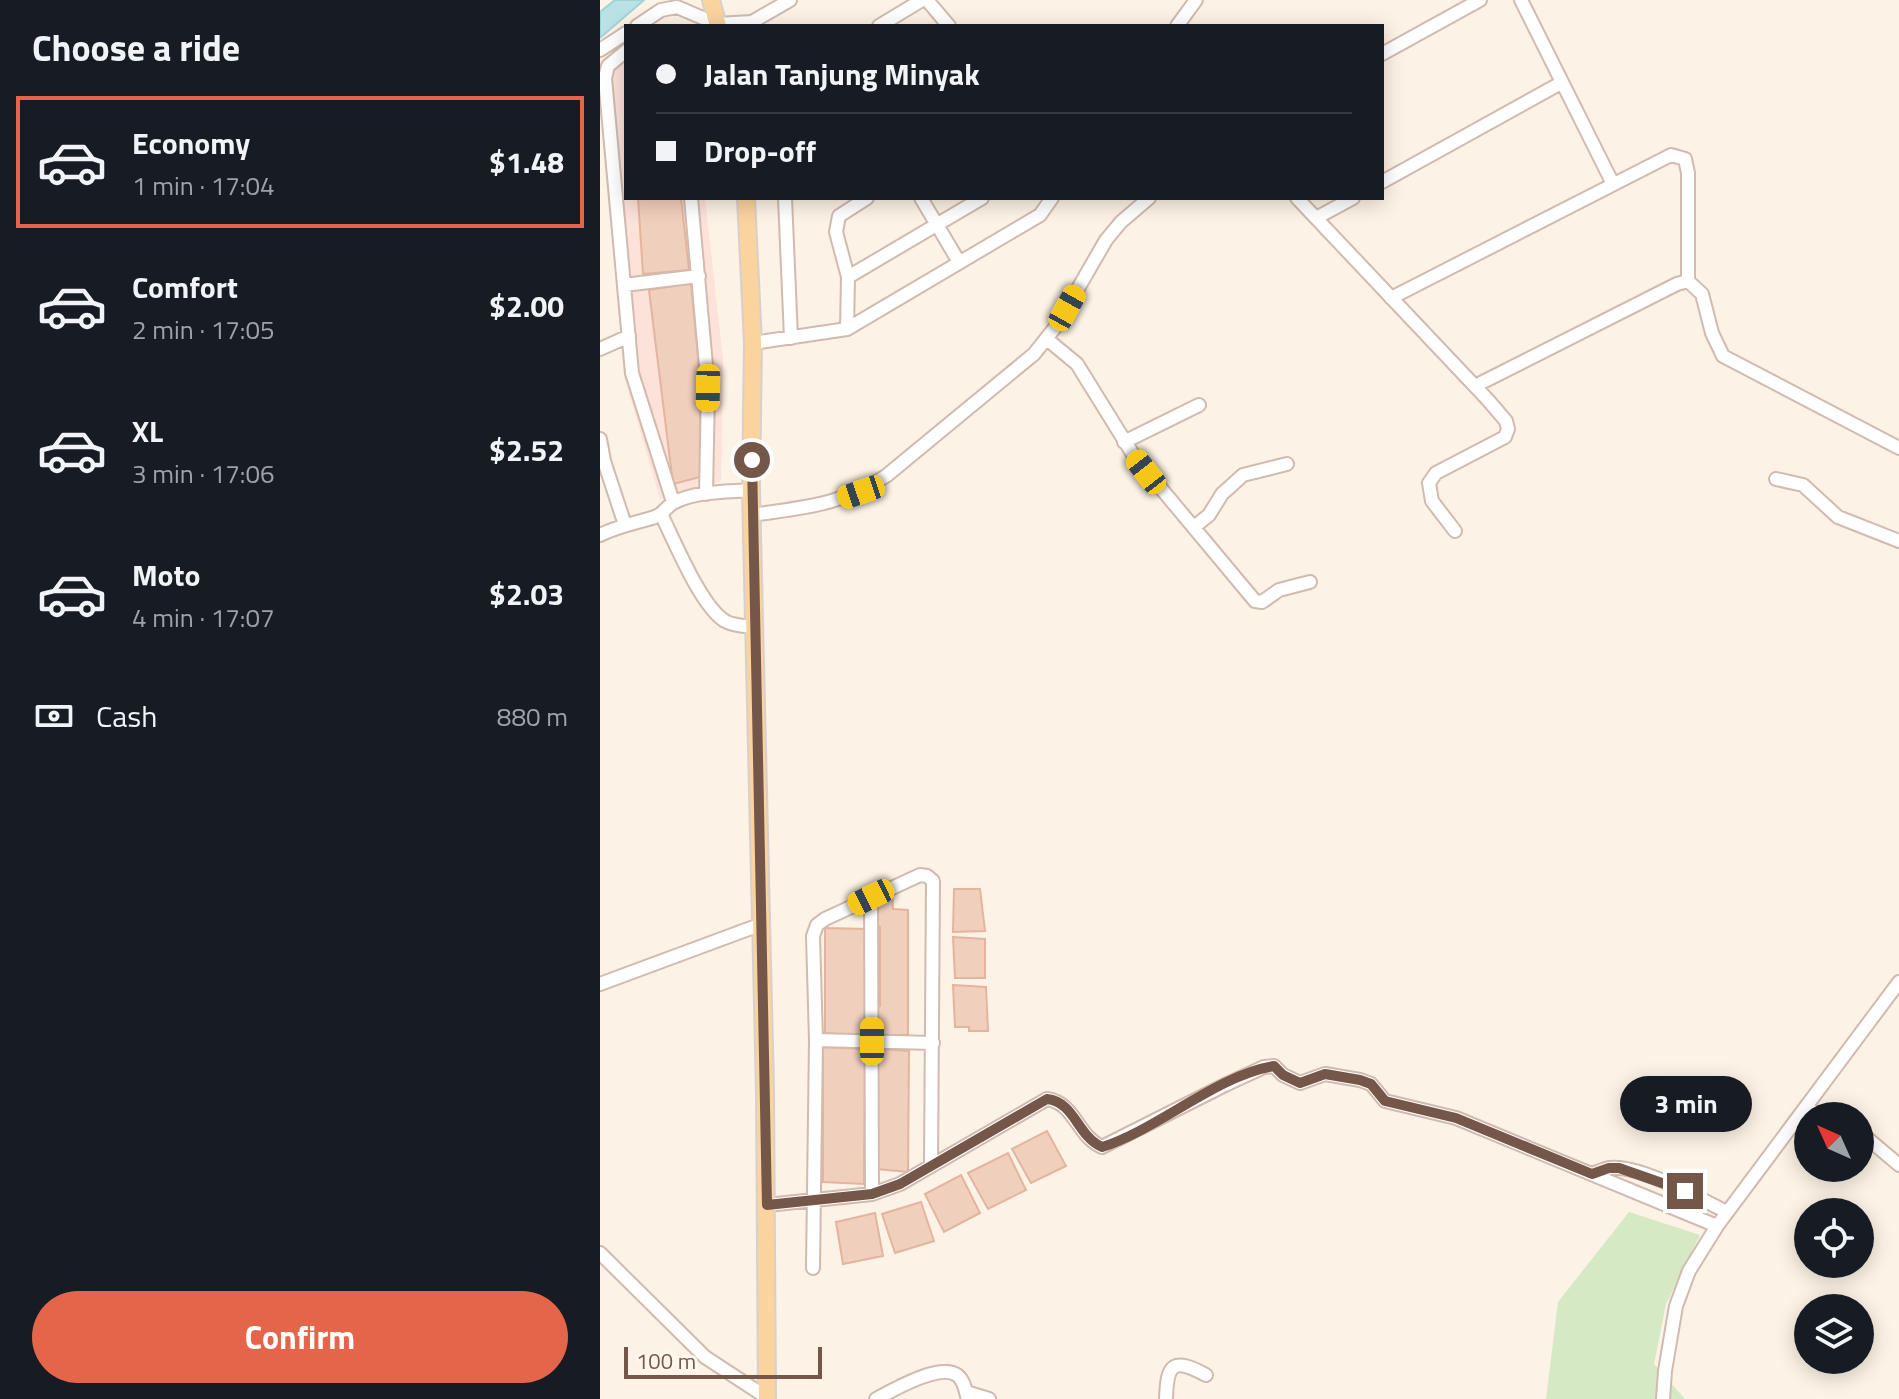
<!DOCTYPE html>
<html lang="en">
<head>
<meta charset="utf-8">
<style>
	body { margin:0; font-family:"Titillium Web",sans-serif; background:#20242c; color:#f1f3f6; height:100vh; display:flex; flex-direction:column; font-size:30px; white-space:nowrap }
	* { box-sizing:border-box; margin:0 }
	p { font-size:26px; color:#9ea1a6 }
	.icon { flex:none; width:44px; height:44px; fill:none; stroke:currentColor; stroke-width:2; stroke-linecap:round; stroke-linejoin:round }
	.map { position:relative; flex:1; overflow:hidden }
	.drawer { display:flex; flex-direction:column; background:#171b24; width:600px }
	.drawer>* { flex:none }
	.top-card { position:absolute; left:24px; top:24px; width:760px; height:176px; border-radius:0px; box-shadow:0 4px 20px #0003; display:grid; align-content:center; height:176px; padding:0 32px; background:#171b24 }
	.needle { width:52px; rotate:315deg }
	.tools { position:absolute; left:1194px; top:1102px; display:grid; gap:16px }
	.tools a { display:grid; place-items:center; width:80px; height:80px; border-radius:50%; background:#171b24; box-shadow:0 4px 20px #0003; font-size:40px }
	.scale { position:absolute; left:24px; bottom:20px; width:198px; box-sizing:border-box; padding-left:8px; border:4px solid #75574a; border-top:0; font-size:22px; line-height:28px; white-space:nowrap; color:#75574a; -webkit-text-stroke:6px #fff6ec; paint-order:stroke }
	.end { position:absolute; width:36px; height:36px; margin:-18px; border:10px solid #75574a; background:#fff; box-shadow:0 0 0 4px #fff }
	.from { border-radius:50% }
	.bubble { position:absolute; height:56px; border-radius:28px; background:#171b24; box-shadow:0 4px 20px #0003; font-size:26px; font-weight:700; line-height:56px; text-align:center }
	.car { position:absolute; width:24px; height:48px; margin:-24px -12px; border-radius:10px; box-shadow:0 0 6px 2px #0007; background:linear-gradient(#f5c518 24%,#345 0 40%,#f5c518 0 76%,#345 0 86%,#f5c518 0) }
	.top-card b { display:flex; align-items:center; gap:28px; height:76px; font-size:30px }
	.top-card b+b { border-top:2px solid #363941 }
	.top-card i { width:20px; height:20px; background:#f1f3f6 }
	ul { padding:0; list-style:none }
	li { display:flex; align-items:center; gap:24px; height:132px; margin:0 16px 12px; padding:0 16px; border:4px solid transparent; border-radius:0px }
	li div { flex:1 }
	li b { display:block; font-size:30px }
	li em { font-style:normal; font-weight:700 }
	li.active { border-color:#e5654b }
	li>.icon { width:72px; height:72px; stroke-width:1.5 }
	h2 { padding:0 32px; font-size:36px; line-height:96px }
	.pay { display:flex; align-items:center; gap:20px; height:88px; padding:0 32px; font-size:30px }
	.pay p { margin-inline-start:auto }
	.action { display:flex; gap:16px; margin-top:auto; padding:16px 32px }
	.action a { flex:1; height:92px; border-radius:48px; background:#e5654b; color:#fff; font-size:32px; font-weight:700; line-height:92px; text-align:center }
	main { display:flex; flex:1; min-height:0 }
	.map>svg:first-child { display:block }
</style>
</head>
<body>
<main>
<section class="drawer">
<h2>Choose a ride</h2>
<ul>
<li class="active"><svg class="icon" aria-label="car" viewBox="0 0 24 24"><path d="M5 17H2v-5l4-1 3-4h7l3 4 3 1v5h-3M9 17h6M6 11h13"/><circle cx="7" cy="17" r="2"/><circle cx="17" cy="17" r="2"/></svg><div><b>Economy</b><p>1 min · 17:04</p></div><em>$1.48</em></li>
<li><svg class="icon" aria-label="car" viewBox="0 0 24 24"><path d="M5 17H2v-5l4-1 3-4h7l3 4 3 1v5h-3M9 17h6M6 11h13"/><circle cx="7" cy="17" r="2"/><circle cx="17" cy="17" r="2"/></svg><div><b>Comfort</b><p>2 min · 17:05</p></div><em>$2.00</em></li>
<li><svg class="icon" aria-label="car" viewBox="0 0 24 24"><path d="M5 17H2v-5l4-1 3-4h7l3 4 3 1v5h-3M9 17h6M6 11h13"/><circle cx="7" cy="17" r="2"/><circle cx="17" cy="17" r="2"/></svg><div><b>XL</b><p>3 min · 17:06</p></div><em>$2.52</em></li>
<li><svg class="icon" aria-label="car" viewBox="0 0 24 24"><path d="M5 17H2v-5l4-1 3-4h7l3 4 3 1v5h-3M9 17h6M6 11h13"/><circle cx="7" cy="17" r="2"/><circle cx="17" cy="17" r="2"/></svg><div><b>Moto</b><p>4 min · 17:07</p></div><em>$2.03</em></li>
</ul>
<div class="pay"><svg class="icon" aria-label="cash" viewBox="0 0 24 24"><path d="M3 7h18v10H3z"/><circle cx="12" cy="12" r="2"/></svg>Cash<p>880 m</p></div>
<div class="action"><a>Confirm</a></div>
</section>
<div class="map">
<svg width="1299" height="1399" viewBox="0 0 1299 1399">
	<rect width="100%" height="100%" fill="#fcf2e5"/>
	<path fill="#fce2d9" d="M26 44V198H105L123 360 121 481 60 499 24 376 0 82V61Z"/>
	<path fill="#d5eac4" d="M1029 1212 1100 1235 1066 1304 1054 1364 1085 1399H946L958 1302Z"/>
	<path fill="#bae2e6" stroke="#a0d2d7" stroke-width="2" d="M15 0H44L0 38V12Z"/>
	<path fill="#f1cfbd" stroke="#e4b49e" stroke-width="2" d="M38 198H81L89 270 43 274Z
		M91 283 100 378V477L73 484 49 290Z
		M354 889H380L385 931 353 932Z
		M292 893 293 909 308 910V1035H276V1006H280V927L276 926V900Z
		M225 928 268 929 267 1036 225 1033Z
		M353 937 385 939V978H355Z
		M353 985 386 987 388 1031H369V1027H355Z
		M223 1047 265 1049 264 1184 223 1182Z
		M277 1049 309 1051 308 1172 277 1169Z
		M447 1131 466 1166 431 1183 412 1149Z
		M408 1153 426 1190 388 1209 368 1173Z
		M361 1175 380 1213 344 1232 325 1194Z
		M321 1202 334 1241 295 1253 282 1214Z
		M275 1213 283 1256 243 1264 236 1222Z"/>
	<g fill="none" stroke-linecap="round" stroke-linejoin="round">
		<defs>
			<path id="minor" d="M327 0 349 26
				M921 0 1013 184
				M37 26 61 10 77 7 117 24 152 22 190 0
				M279 26 322 0
				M577 26 596 0
				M0 50 26 33
				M26 51 8 66 5 78 32 373 73 502
				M782 54 880 0
				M782 182 961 83
				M91 198 108 388 106 494
				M185 198 191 338
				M321 198 359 262
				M697 198 888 400 906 421 908 429 905 437 836 473 829 483 832 501 855 531
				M716 218 753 198
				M248 277 382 198
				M24 285 99 276
				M791 298 1071 155 1085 159 1088 173V281
				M247 329 248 277 236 232 239 216 267 198
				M448 340 477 364 534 456 655 601 662 602 679 590 710 582
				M153 343 247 329 440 215 452 198
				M0 349 29 336
				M875 386 1077 284 1088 281 1102 294 1112 333 1123 356 1299 448
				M0 439 4 461 25 525
				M524 442 599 405
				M1176 479 1203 485 1238 517 1299 541
				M61 514C74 540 101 607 125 621 133 626 146 626 155 627
				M152 515C205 507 239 506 286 476L434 354 457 325 506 240 521 222 549 198
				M594 527 609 515 622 494 643 475 687 464
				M0 535C18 526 36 523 55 517 64 514 67 505 75 502 97 491 127 492 151 490
				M271 897 272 1194
				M0 984 162 924
				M216 1040 333 1043
				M1205 1109 1231 1116
				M1260 1132 1299 1165
				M992 1174C998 1172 1004 1169 1010 1168 1039 1164 1100 1199 1127 1212
				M167 1205 272 1194 300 1184 447 1099C475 1103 477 1136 502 1147L627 1084 664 1067 674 1066 683 1075 700 1083 725 1074 760 1080 771 1084 785 1101 856 1118 1117 1226
				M0 1253 105 1357 166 1397
				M213 1268 216 1040 213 936 217 925 225 919 320 875 327 876 333 881 331 1164
				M366 1392 389 1399
				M276 1399C293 1390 339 1363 357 1375 365 1381 365 1391 368 1399
				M566 1399C567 1362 574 1358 606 1375
				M1063 1399 1065 1371 1076 1306 1089 1271 1117 1226 1299 982"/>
			<path id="major" d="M111 0 118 26
				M146 198 153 343 151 490 165 1091 167 1399"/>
		</defs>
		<use href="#minor" stroke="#d0bbae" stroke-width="16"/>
		<use href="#major" stroke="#d8d0cc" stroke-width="20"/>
		<use href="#minor" stroke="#fff" stroke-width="12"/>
		<use href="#major" stroke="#fad39e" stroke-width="16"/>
	</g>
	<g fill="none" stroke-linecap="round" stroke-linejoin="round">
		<path stroke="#75574a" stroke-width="10" d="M152 460 167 1205 272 1194 300 1184 447 1099C475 1102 477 1136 502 1147 557 1130 617 1075 674 1066L683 1075 700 1083 725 1074 760 1080 771 1084 785 1101 856 1118 992 1174 1009 1168H1019L1085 1191"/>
	</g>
</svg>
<div class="tools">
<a><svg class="needle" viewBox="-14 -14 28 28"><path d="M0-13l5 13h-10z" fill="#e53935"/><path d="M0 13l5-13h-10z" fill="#9ea1a6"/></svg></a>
<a><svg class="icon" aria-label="locate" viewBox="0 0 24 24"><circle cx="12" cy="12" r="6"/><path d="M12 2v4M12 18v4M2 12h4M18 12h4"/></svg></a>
<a><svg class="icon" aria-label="layers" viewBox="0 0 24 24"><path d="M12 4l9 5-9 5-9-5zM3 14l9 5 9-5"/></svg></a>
</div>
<div class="scale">100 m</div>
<i class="end from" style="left:152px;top:460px"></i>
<i class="end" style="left:1085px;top:1191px"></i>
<div class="bubble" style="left:1020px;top:1076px;width:132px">3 min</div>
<i class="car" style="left:467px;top:308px;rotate:29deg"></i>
<i class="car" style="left:108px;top:388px;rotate:181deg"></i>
<i class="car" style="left:546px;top:472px;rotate:322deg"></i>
<i class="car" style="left:261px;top:492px;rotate:251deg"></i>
<i class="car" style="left:271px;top:897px;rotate:244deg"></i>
<i class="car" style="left:272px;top:1041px;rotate:0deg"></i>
<div class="top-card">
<b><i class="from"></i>Jalan Tanjung Minyak</b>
<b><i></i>Drop-off</b>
</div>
</div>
</main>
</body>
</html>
